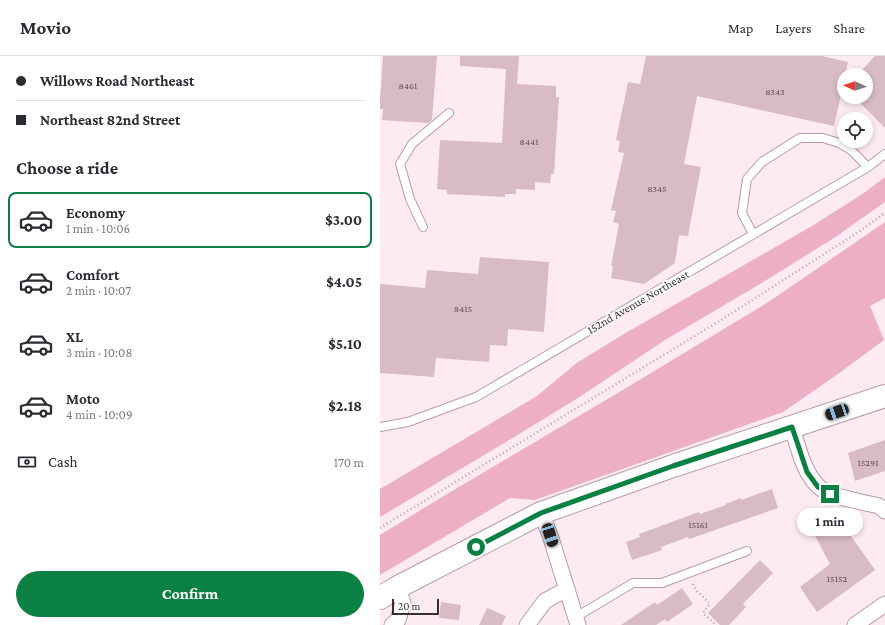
<!DOCTYPE html>
<html lang="en">
<head>
<meta charset="utf-8">
<style>
	body { margin:0; font-family:"Crimson Pro",serif; background:#f7f7f7; color:#2b2b33; height:100vh; display:flex; flex-direction:column; font-size:15px; white-space:nowrap }
	* { box-sizing:border-box; margin:0 }
	p { font-size:13px; color:#7c7c81 }
	.icon { flex:none; width:22px; height:22px; fill:none; stroke:currentColor; stroke-width:2; stroke-linecap:round; stroke-linejoin:round }
	.map { position:relative; flex:1; overflow:hidden }
	.side { display:flex; flex-direction:column; background:#fff; width:380px }
	.side>* { flex:none }
	.banner { display:grid; align-content:center; height:88px; padding:0 16px; background:#fff }
	.needle { width:26px; rotate:273deg }
	.tools { position:absolute; left:457px; top:12px; display:grid; gap:8px }
	.tools a { display:grid; place-items:center; width:36px; height:36px; border-radius:50%; background:#fff; box-shadow:0 2px 6px #0003; font-size:20px }
	.scale { position:absolute; left:12px; bottom:10px; width:47px; box-sizing:border-box; padding-left:4px; border:2px solid #392d31; border-top:0; font-size:11px; line-height:14px; white-space:nowrap; color:#392d31; -webkit-text-stroke:3px #fefefe; paint-order:stroke }
	.end { position:absolute; width:18px; height:18px; margin:-9px; border:5px solid #0b8043; background:#fff; box-shadow:0 0 0 2px #fff }
	.from { border-radius:50% }
	.bubble { position:absolute; height:28px; border-radius:14px; background:#fff; box-shadow:0 2px 6px #0003; font-size:13px; font-weight:700; line-height:28px; text-align:center }
	.car { position:absolute; width:12px; height:24px; margin:-12px -6px; border-radius:5px; box-shadow:0 0 3px 1px #0007; background:linear-gradient(#222 24%,#8ab4d8 0 40%,#222 0 76%,#8ab4d8 0 86%,#222 0) }
	.banner b { display:flex; align-items:center; gap:14px; height:38px; font-size:15px }
	.banner b+b { border-top:1px solid #e1e1e2 }
	.banner i { width:10px; height:10px; background:#2b2b33 }
	ul { padding:0; list-style:none }
	li { display:flex; align-items:center; gap:12px; height:56px; margin:0 8px 6px; padding:0 8px; border:2px solid transparent; border-radius:8px }
	li div { flex:1 }
	li b { display:block; font-size:15px }
	li em { font-style:normal; font-weight:700 }
	li.active { border-color:#0b8043 }
	li>.icon { width:36px; height:36px; stroke-width:1.5 }
	h2 { padding:0 16px; font-size:18px; line-height:48px }
	.pay { display:flex; align-items:center; gap:10px; height:44px; padding:0 16px; font-size:15px }
	.pay p { margin-inline-start:auto }
	.primary-button { display:flex; gap:8px; margin-top:auto; padding:8px 16px }
	.primary-button a { flex:1; height:46px; border-radius:24px; background:#0b8043; color:#fff; font-size:16px; font-weight:700; line-height:46px; text-align:center }
	header { display:flex; align-items:center; gap:24px; box-sizing:border-box; height:56px; padding:0 20px; background:#fff; border-bottom:1px solid #e1e1e2 }
	header strong { font-size:19px }
	nav { display:flex; gap:22px; margin-inline-start:auto; font-size:14px }
	main { display:flex; flex:1; min-height:0 }
	.map>svg:first-child { display:block }
</style>
</head>
<body>
<header>
<strong>Movio</strong>
<nav><a>Map</a><a>Layers</a><a>Share</a></nav>
</header>
<main>
<section class="side">
<div class="banner">
<b><i class="from"></i>Willows Road Northeast</b>
<b><i></i>Northeast 82nd Street</b>
</div>
<h2>Choose a ride</h2>
<ul>
<li class="active"><svg class="icon" aria-label="car" viewBox="0 0 24 24"><path d="M5 17H2v-5l4-1 3-4h7l3 4 3 1v5h-3M9 17h6M6 11h13"/><circle cx="7" cy="17" r="2"/><circle cx="17" cy="17" r="2"/></svg><div><b>Economy</b><p>1 min · 10:06</p></div><em>$3.00</em></li>
<li><svg class="icon" aria-label="car" viewBox="0 0 24 24"><path d="M5 17H2v-5l4-1 3-4h7l3 4 3 1v5h-3M9 17h6M6 11h13"/><circle cx="7" cy="17" r="2"/><circle cx="17" cy="17" r="2"/></svg><div><b>Comfort</b><p>2 min · 10:07</p></div><em>$4.05</em></li>
<li><svg class="icon" aria-label="car" viewBox="0 0 24 24"><path d="M5 17H2v-5l4-1 3-4h7l3 4 3 1v5h-3M9 17h6M6 11h13"/><circle cx="7" cy="17" r="2"/><circle cx="17" cy="17" r="2"/></svg><div><b>XL</b><p>3 min · 10:08</p></div><em>$5.10</em></li>
<li><svg class="icon" aria-label="car" viewBox="0 0 24 24"><path d="M5 17H2v-5l4-1 3-4h7l3 4 3 1v5h-3M9 17h6M6 11h13"/><circle cx="7" cy="17" r="2"/><circle cx="17" cy="17" r="2"/></svg><div><b>Moto</b><p>4 min · 10:09</p></div><em>$2.18</em></li>
</ul>
<div class="pay"><svg class="icon" aria-label="cash" viewBox="0 0 24 24"><path d="M3 7h18v10H3z"/><circle cx="12" cy="12" r="2"/></svg>Cash<p>170 m</p></div>
<div class="primary-button"><a>Confirm</a></div>
</section>
<div class="map">
<svg width="505" height="569" viewBox="0 0 505 569">
	<rect width="100%" height="100%" fill="#feebf2"/>
	<path fill="#ecafc6" d="M505 121V146L454 182 380 228 285 284 198 342 116 392 0 461V433L157 340 198 306 249 275 432 170 484 137Z
		M505 166V242L490 250 504 284 458 318 403 356 155 444 130 442 0 519V479L67 438 246 332 390 245Z"/>
	<path fill="#d8bbc5" d="M3 0H57L52 64 48 67 2 64 3 53H0V44Z
		M80 0H139L137 28 176 30V41H179L174 118H171L170 127 155 126V134L136 133V138H125V141L67 138V134L57 133 60 84 122 87 126 13 80 10Z
		M266 0H442L468 6 465 19H464V25L454 70 317 40 304 108 321 111 308 180 299 179 295 207 264 228 231 222 233 210H231L239 168 233 166 236 155 231 154 244 97 238 96 240 85 236 84 248 26 260 28Z
		M495 0H505V72L476 43 478 41H486V33L492 27 481 15Z
		M100 201 169 206 164 276 128 273 127 290 110 289 109 306 56 302 54 321 0 317V228L45 232 47 214 98 218Z
		M505 384V415L475 425 468 397Z
		M392 433 398 452 309 483 308 481 281 491 282 494 252 504 246 486 260 481 259 478 319 456 320 458 346 449 345 448 361 442V444Z
		M455 456 457 460 464 456 471 471 466 473 495 514 437 556 420 531 450 508 435 480 439 478 433 468Z
		M380 504 393 517 363 548 366 551 349 569H340L328 557Z
		M302 532 313 548 287 566 285 563 276 569H241L275 546 277 549Z
		M61 546 81 549 79 564 59 562Z
		M107 552 126 560 122 569H99Z"/>
	<g fill="none" stroke-linecap="round" stroke-linejoin="round">
		<defs>
			<path id="lane" d="M43 171 30 143 20 108 32 88 69 57
				M373 178 362 157 367 123 382 106 420 82H443L459 87 471 94 488 111
				M0 371 28 366 96 341 488 111 505 98
				M196 561 253 527H282L367 495"/>
			<path id="street" d="M412 371C418 391 423 415 438 430 448 441 484 446 499 450L505 455
				M161 457 170 479 198 569
				M12 569 18 564 23 547 18 531
				M147 569 165 545 187 533
				M475 569 505 548"/>
			<path id="secondary" d="M0 542 18 531 161 457 293 410 505 340"/>
		</defs>
		<use href="#lane" stroke="#b89ba5" stroke-width="10"/>
		<use href="#street" stroke="#b89ba5" stroke-width="17"/>
		<use href="#secondary" stroke="#b89ba5" stroke-width="24"/>
		<path stroke="#b3a2a8" stroke-width="2.5" stroke-dasharray="1 3" stroke-linecap="butt" d="M0 472 341 264 477 177 505 157
			M313 528 317 535 330 548 323 557 336 569"/>
		<use href="#lane" stroke="#fff" stroke-width="8"/>
		<use href="#street" stroke="#fff" stroke-width="15"/>
		<use href="#secondary" stroke="#fff" stroke-width="22"/>
	</g>
	<g fill="none" stroke-linecap="round" stroke-linejoin="round">
		<path stroke="#0b8043" stroke-width="5" d="M96 491 161 457 293 410 412 371 427 416 438 431 450 438"/>
	</g>
	<g text-anchor="middle" dominant-baseline="central" stroke-width="3" stroke-linejoin="round" paint-order="stroke">
		<g font-size="10" fill="#615056">
			<text x="28" y="29">8461</text>
			<text x="395" y="35">8343</text>
			<text x="149" y="85">8441</text>
			<text x="277" y="132">8345</text>
			<text x="83" y="252">8415</text>
			<text x="488" y="406">15291</text>
			<text x="318" y="468">15161</text>
			<text x="457" y="522">15152</text>
		</g>
		<g font-size="12" fill="#392d31" stroke="#fefefe">
			<text transform="translate(258 246) rotate(-30)">152nd Avenue Northeast</text>
		</g>
	</g>
</svg>
<div class="tools">
<a><svg class="needle" viewBox="-14 -14 28 28"><path d="M0-13l5 13h-10z" fill="#e53935"/><path d="M0 13l5-13h-10z" fill="#7c7c81"/></svg></a>
<a><svg class="icon" aria-label="locate" viewBox="0 0 24 24"><circle cx="12" cy="12" r="6"/><path d="M12 2v4M12 18v4M2 12h4M18 12h4"/></svg></a>
</div>
<div class="scale">20 m</div>
<i class="end from" style="left:96px;top:491px"></i>
<i class="end" style="left:450px;top:438px"></i>
<div class="bubble" style="left:417px;top:452px;width:66px">1 min</div>
<i class="car" style="left:457px;top:356px;rotate:251deg"></i>
<i class="car" style="left:170px;top:479px;rotate:162deg"></i>
</div>
</main>
</body>
</html>
